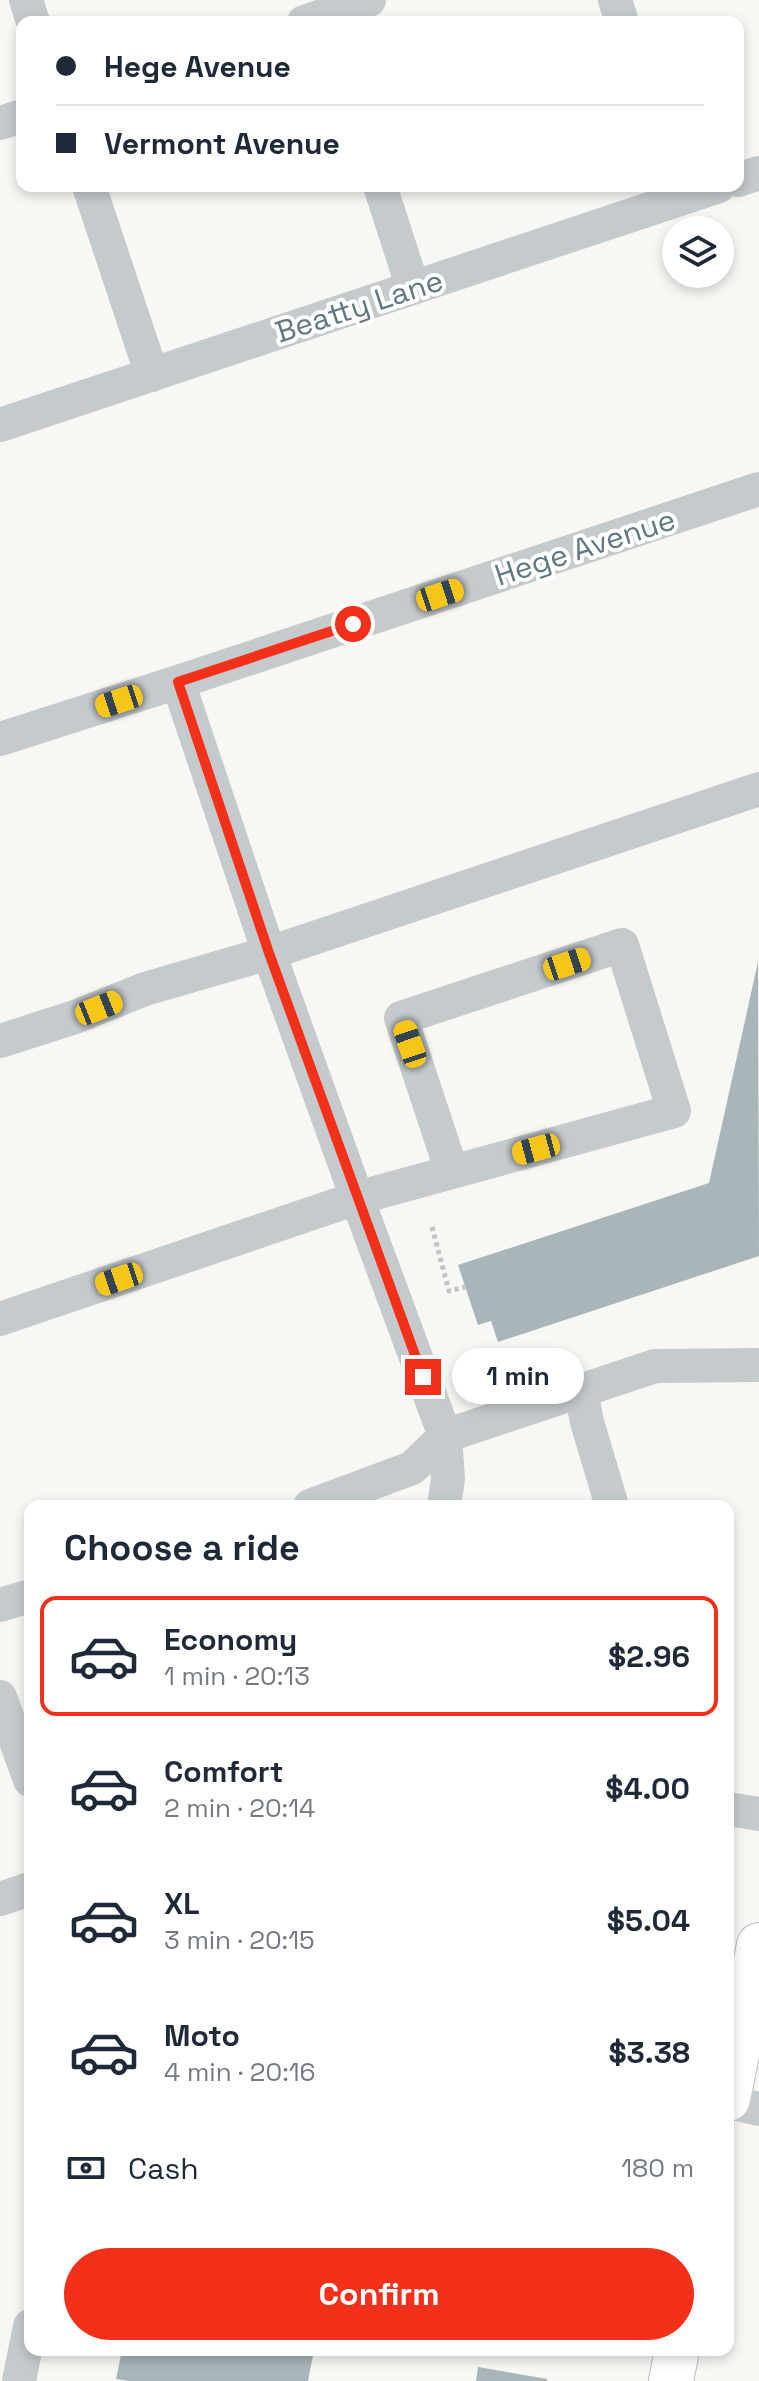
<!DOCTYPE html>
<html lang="en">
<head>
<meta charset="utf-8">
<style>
	body { margin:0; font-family:"Space Grotesk",sans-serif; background:#f2f2f3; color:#1f2937; height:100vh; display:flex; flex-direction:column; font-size:30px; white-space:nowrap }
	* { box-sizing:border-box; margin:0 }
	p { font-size:26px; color:#747a83 }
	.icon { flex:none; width:44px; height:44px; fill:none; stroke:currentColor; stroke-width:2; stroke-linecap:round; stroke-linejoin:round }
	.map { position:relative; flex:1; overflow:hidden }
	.sheet { position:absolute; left:24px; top:1500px; width:710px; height:856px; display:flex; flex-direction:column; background:#fff; border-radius:16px; box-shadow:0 4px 12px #0003 }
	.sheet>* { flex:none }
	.banner { position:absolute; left:16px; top:16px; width:728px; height:176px; border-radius:16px; box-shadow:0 4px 12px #0003; display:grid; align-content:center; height:176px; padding:0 40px; background:#fff }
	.tools { position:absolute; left:662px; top:216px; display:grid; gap:16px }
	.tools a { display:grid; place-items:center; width:72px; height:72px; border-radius:50%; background:#fff; box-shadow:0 4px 12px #0003; font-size:40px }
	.end { position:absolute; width:36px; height:36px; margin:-18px; border:10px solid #f3301a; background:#fff; box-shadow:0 0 0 4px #fff }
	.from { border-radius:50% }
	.bubble { position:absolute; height:56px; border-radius:28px; background:#fff; box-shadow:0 4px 12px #0003; font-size:26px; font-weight:700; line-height:56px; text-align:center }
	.car { position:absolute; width:24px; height:48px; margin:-24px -12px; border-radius:10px; box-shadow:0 0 6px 2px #0007; background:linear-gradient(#f5c518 24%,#345 0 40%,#f5c518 0 76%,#345 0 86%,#f5c518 0) }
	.banner b { display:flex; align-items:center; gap:28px; height:76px; font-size:30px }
	.banner b+b { border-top:2px solid #e0e1e3 }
	.banner i { width:20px; height:20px; background:#1f2937 }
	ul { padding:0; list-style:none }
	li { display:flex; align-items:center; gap:24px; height:120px; margin:0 16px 12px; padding:0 24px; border:4px solid transparent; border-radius:16px }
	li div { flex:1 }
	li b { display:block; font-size:30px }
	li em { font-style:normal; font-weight:700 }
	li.current { border-color:#f3301a }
	li>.icon { width:72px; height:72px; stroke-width:1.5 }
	h2 { padding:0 40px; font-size:36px; line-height:96px }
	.pay { display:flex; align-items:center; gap:20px; height:88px; padding:0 40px; font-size:30px }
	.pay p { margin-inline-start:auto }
	.action { display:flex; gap:16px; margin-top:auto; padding:16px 40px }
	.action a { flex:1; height:92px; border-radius:48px; background:#f3301a; color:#fff; font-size:32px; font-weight:700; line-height:92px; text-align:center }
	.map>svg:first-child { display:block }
</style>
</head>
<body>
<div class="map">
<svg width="759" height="2381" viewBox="0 0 759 2381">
	<rect width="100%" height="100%" fill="#f8f7f4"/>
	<path fill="#a8b5b9" d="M758 962 759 1256 498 1342 491 1321 478 1325 458 1265 709 1183Z
		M122 2350H314L308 2381H129L116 2379Z
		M478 2367 547 2379V2381H476Z"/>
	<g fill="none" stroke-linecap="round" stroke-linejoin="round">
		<defs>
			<path id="highway" d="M728 2099 759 1945
				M671 2381 677 2350"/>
		</defs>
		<use href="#highway" stroke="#b7bcbe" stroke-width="46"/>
		<path stroke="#c0c3c5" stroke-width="5" stroke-dasharray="4 4" stroke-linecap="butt" d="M432 1227 449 1291 465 1287"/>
		<path stroke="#c5cacd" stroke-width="34" d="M26 0 33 22
			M615 0 622 22
			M304 22 369 0
			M0 123 22 116
			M738 180 759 173
			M89 186 152 375
			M380 186 413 288
			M0 425 719 186
			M178 682 269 953 357 1198 445 1436 448 1479 444 1506
			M0 739 178 682 759 489
			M0 1041 75 1017 145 989 269 953 759 789
			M0 1319 357 1198 674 1111 622 945 401 1018 452 1172
			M581 1391 587 1422 612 1506
			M310 1506 412 1468 445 1436 655 1366 759 1365
			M0 1605 30 1596
			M0 1697 30 1780
			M728 1809 759 1814
			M0 1899 30 1889
			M728 2102 759 2109
			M19 2381 30 2326"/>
		<use href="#highway" stroke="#fff" stroke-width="44"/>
	</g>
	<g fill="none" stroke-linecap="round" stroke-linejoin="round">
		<path stroke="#f3301a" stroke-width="10" d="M353 624 178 682 269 953 423 1377"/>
	</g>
	<g text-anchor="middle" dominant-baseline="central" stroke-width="8" stroke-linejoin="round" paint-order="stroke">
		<g font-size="30" fill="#607882" stroke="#fff">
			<text transform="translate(359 306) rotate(-18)">Beatty Lane</text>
			<text transform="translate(585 547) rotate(-18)">Hege Avenue</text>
		</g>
	</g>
</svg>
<div class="tools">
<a><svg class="icon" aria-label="layers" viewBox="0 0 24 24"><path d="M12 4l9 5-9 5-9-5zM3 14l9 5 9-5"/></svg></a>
</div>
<i class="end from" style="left:353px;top:624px"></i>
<i class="end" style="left:423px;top:1377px"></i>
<div class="bubble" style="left:452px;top:1348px;width:132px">1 min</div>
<i class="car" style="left:440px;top:595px;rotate:72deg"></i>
<i class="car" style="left:119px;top:701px;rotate:252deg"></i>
<i class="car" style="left:567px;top:964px;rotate:72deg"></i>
<i class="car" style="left:99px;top:1008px;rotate:68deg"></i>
<i class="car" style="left:410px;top:1044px;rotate:341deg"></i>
<i class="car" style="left:536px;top:1149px;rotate:255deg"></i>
<i class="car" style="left:119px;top:1279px;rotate:251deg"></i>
<div class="banner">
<b><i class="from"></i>Hege Avenue</b>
<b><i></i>Vermont Avenue</b>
</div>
<section class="sheet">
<h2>Choose a ride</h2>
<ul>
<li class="current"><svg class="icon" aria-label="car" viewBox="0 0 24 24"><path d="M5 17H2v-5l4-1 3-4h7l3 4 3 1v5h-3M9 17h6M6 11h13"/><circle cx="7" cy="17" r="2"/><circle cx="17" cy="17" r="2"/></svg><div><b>Economy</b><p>1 min · 20:13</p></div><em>$2.96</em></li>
<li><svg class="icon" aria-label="car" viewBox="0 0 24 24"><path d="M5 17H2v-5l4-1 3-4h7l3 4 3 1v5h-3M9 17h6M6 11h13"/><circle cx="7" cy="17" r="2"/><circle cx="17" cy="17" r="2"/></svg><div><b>Comfort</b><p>2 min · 20:14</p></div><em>$4.00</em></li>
<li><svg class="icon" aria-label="car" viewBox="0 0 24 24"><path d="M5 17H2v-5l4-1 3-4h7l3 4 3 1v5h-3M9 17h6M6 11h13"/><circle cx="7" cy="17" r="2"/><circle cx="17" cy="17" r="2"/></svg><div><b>XL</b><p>3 min · 20:15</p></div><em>$5.04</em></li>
<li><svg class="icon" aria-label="car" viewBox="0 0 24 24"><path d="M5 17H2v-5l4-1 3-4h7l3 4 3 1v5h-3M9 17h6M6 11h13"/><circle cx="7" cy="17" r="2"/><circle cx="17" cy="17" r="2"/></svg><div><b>Moto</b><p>4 min · 20:16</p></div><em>$3.38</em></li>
</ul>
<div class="pay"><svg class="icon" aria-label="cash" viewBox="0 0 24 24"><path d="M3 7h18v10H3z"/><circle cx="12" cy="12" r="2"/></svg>Cash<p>180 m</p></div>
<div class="action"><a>Confirm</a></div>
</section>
</div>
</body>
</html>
